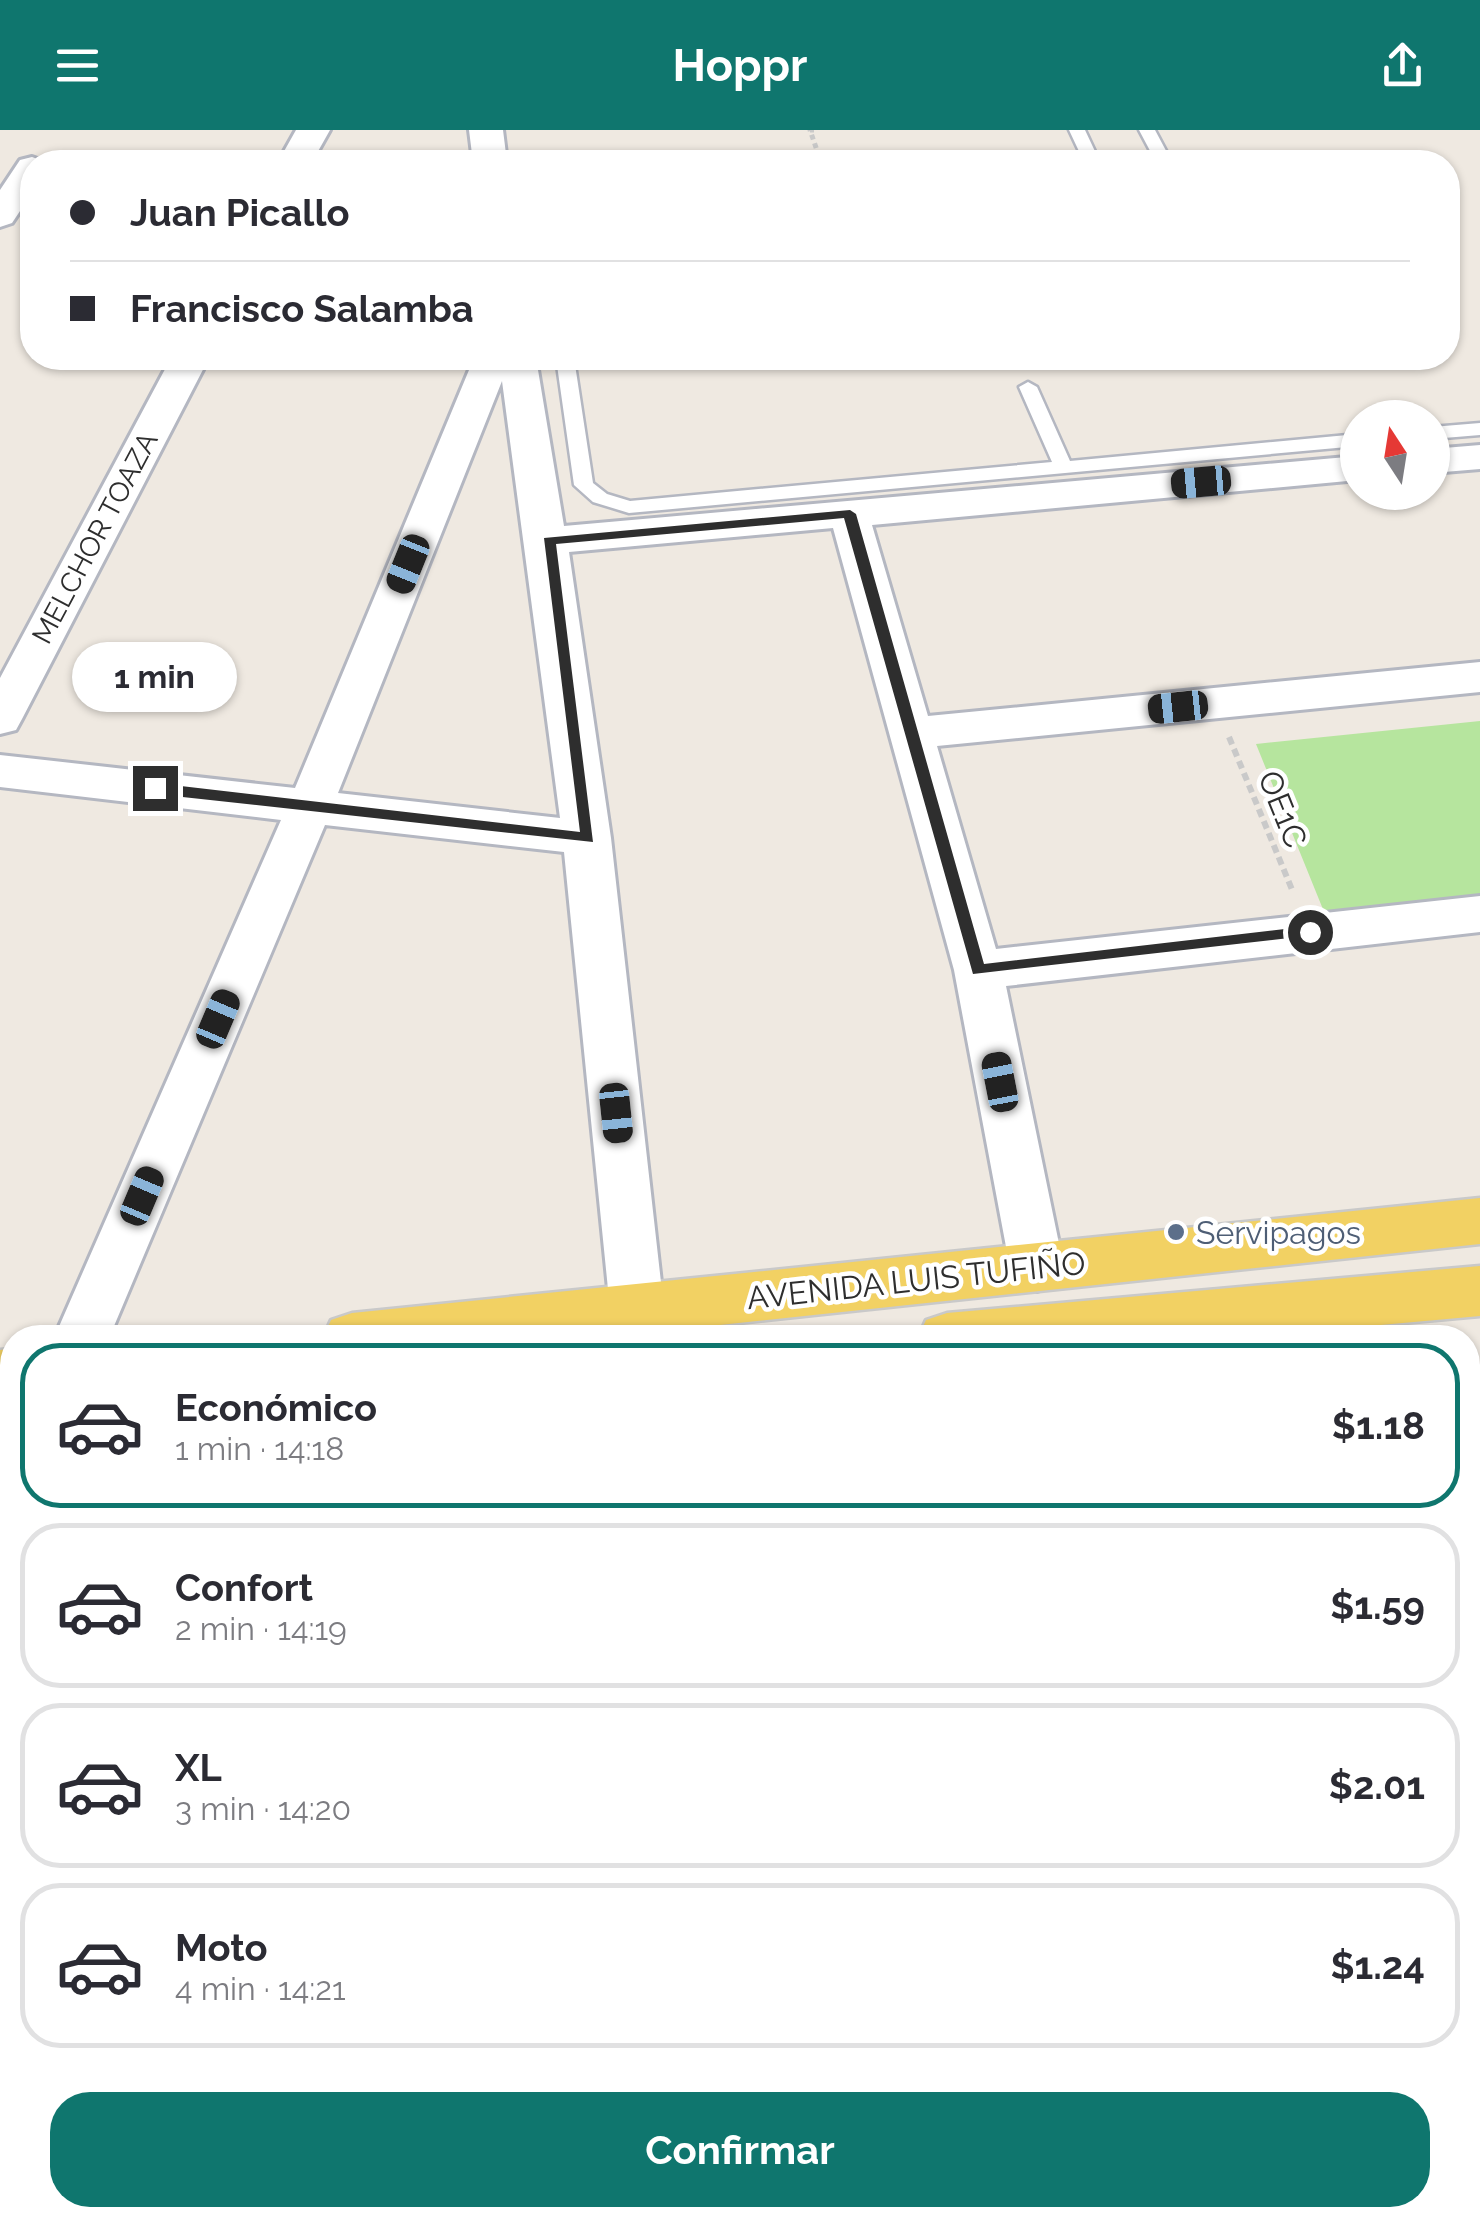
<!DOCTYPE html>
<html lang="es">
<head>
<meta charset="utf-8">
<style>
	body { margin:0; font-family:Raleway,sans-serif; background:#f2f2f3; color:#2b2b33; height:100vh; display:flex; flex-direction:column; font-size:38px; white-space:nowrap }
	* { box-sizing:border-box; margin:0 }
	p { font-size:32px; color:#7c7c81 }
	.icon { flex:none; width:55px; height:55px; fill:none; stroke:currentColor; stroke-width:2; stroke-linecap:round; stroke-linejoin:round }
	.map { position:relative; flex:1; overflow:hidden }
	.side { position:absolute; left:0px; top:1195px; width:1480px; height:902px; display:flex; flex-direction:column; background:#fff; border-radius:40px 40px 0 0; box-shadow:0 2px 8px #0004 }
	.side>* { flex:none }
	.top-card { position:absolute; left:20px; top:20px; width:1440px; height:220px; border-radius:40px; box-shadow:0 2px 8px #0004; display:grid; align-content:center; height:220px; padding:0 50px; background:#fff }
	.needle { width:65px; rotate:348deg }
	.controls { position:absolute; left:1340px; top:270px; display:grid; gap:20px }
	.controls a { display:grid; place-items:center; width:110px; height:110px; border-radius:50%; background:#fff; box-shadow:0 2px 8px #0004; font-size:50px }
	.end { position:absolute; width:45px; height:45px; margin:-22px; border:12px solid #2e2e2e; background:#fff; box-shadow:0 0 0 5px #fff }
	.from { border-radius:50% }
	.bubble { position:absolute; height:70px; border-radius:35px; background:#fff; box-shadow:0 2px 8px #0004; font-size:32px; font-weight:700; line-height:70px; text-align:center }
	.car { position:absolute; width:30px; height:60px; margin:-30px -15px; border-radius:12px; box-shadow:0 0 8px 2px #0007; background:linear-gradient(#222 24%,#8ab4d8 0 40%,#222 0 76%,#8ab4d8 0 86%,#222 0) }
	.top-card b { display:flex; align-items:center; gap:35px; height:95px; font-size:38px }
	.top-card b+b { border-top:2px solid #e1e1e2 }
	.top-card i { width:25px; height:25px; background:#2b2b33 }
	ul { padding:18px 0 0; list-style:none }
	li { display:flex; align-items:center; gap:30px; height:165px; margin:0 20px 15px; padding:0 30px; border:5px solid #e1e1e2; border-radius:40px }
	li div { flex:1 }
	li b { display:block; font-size:38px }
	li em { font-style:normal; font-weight:700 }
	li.active { border-color:#0f766e }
	li>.icon { width:90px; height:90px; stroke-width:1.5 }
	.button { display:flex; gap:20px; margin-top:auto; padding:20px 50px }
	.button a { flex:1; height:115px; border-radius:40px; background:#0f766e; color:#fff; font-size:40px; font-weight:700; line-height:115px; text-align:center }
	header { display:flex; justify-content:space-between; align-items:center; height:130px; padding:0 50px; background:#0f766e; color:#fff; font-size:45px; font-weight:700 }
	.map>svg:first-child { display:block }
</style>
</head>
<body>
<header><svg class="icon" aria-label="menu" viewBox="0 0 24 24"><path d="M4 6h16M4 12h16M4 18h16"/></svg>Hoppr<svg class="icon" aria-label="share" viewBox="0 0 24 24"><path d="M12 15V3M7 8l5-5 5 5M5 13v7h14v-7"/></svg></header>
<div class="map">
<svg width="1480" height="2096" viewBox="0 0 1480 2096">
	<rect width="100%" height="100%" fill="#efe9e1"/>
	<path fill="#b6e59e" d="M1480 591V788L1333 804 1256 614Z
		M12 1837V2085H720L721 2096H0V1838Z"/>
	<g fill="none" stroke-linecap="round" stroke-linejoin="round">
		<defs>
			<path id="lane" d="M1069 0H1085L1100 32H1084Z
				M1139 0H1155L1172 32H1156Z
				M556 228H574L593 353 607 364 630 371 1052 332 1019 257 1028 252 1037 257 1070 331 1358 304V316L629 383 593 372 574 355Z
				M1480 293V305L1432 309V297Z"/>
			<path id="street" d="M296 0H330L312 32H278Z
				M469 0H503L507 32H473Z
				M32 27 46 32H32V63L12 93 0 97V60L20 30Z
				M171 228H209L22 589 16 600 0 604V548Z
				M474 228H536L564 396 1358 326V350L872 395 928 586 1480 532V562L937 616 996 819 1480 766V802L1006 856 1064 1138 1056 1154 1037 1161 1018 1154 1010 1138 954 840 833 398 569 422 611 708 664 1179 656 1196 637 1203 618 1196 610 1179 564 722 325 695 109 1208H54L281 690 0 657V625L295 658ZM502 251 560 688 338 663Z
				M1480 315V339L1432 343V319Z
				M12 1783V1849L0 1851V1785Z
				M721 2085H793L794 2096H722Z"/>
			<path id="primary" d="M1480 1068V1114L598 1208H323L331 1190 352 1183Z
				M1480 1136V1186L1236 1208H918L926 1190 947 1183Z
				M12 1219V1271L0 1272V1220Z
				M12 1281V1335L0 1336V1282Z"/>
		</defs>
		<use href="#lane" stroke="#b4b7c1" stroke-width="5"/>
		<use href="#street" stroke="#b4b7c1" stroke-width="6"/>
		<use href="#primary" stroke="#c9c9c9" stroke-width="5"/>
		<path stroke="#c9c9c9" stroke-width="5" stroke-dasharray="5 4" stroke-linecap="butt" d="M814 0H810L821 32
			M832 32 863 29"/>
		<path stroke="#c9c9c9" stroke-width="6" stroke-dasharray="8 5" stroke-linecap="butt" d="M1229 607 1293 762"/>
		<use href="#lane" fill="#fff" fill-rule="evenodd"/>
		<use href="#street" fill="#fff" fill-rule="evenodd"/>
		<use href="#primary" fill="#f2d163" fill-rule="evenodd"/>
	</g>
	<path fill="#2e2e2e" d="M850 380 856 384 984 834 1310 796 1317 802 1315 805 973 844 844 388 556 414 593 712 155 664 148 658 155 653 580 702 544 408Z"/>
	<circle fill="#5c6f8a" stroke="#fff" stroke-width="4" cx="1176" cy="1102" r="10"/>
	<g text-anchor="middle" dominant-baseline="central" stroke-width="9" stroke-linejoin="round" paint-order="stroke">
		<g font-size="28" fill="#2e2e2e" stroke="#fff">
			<text transform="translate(95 408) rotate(-62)">MELCHOR TOAZA</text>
		</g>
		<g font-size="32" fill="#2e2e2e" stroke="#fff">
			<text transform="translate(1283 679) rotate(68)">OE1C</text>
			<text transform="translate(916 1150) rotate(-6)">AVENIDA LUIS TUFIÑO</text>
		</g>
		<g font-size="32" fill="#4e5e75" stroke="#fff" text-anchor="start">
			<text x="1196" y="1102">Servipagos</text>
		</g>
	</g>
</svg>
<div class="controls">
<a><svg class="needle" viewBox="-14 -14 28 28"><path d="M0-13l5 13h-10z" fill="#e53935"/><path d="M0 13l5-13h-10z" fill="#7c7c81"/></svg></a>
</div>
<i class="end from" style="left:1310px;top:802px"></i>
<i class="end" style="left:155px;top:658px"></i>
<div class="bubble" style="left:72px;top:512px;width:165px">1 min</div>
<i class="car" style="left:1201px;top:352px;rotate:265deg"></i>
<i class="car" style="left:408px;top:434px;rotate:202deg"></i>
<i class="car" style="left:1178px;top:577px;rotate:264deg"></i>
<i class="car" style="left:218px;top:889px;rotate:23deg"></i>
<i class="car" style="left:1000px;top:952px;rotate:349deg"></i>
<i class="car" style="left:616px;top:983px;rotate:174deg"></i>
<i class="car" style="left:142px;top:1066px;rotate:23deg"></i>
<div class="top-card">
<b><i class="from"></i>Juan Picallo</b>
<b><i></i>Francisco Salamba</b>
</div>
<section class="side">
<ul>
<li class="active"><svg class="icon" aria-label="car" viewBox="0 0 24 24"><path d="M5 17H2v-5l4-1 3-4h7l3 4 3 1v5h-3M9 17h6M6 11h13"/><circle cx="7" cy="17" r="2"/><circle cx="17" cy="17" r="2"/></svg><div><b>Económico</b><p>1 min · 14:18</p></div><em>$1.18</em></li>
<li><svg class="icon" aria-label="car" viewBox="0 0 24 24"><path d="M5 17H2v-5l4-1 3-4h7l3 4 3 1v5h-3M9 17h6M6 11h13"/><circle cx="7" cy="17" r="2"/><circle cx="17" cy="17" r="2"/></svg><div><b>Confort</b><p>2 min · 14:19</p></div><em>$1.59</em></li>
<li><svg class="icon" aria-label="car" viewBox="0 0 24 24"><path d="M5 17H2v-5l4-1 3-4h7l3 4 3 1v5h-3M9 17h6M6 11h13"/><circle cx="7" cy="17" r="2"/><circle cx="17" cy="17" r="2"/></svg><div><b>XL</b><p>3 min · 14:20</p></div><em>$2.01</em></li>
<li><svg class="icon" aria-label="car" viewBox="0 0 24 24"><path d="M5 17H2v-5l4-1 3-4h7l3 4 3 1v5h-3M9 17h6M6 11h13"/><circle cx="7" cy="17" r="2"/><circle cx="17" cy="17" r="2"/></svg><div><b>Moto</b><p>4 min · 14:21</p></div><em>$1.24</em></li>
</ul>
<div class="button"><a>Confirmar</a></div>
</section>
</div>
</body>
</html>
